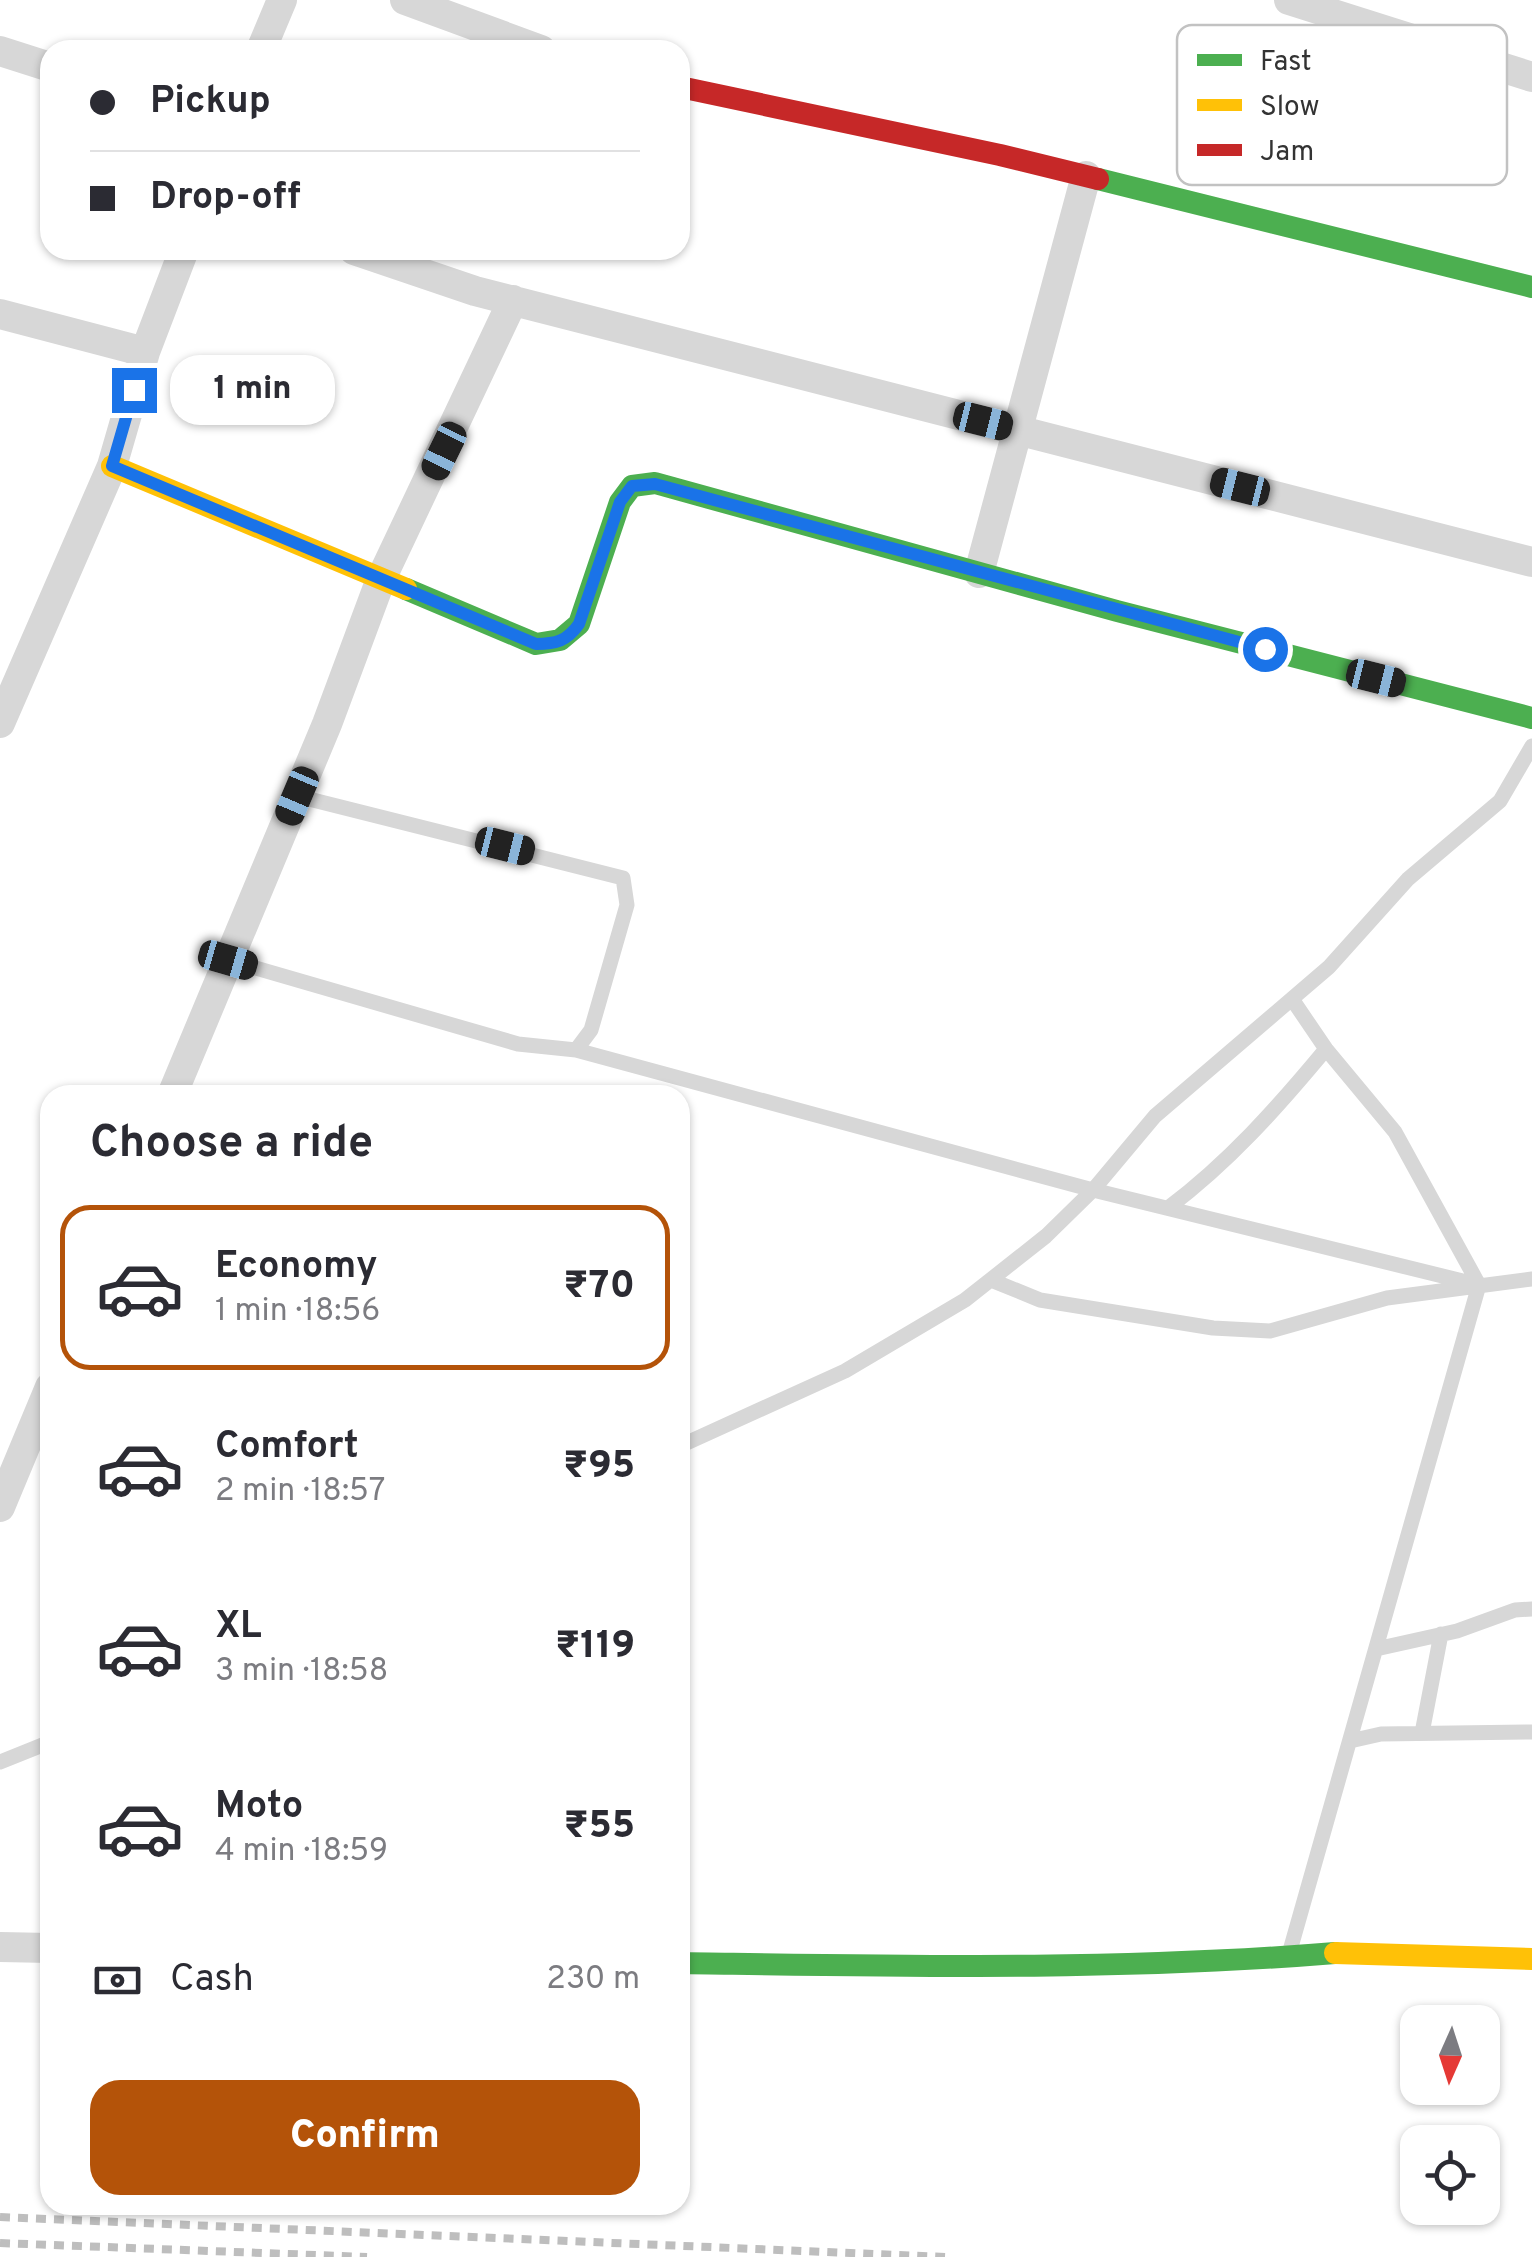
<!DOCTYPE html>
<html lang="en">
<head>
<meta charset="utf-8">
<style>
	body { margin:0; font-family:Overpass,sans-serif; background:#f7f7f7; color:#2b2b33; height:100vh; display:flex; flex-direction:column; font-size:38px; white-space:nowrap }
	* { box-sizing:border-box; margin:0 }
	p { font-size:32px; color:#7c7c81 }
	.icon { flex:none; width:55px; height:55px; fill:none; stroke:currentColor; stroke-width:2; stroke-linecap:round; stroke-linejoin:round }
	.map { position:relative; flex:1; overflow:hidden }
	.panel { position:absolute; left:40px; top:1085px; width:650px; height:1130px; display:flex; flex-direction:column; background:#fff; border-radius:30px; box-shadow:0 2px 8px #0004 }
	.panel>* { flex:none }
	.hud { position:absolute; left:40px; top:40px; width:650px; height:220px; border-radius:30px; box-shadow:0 2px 8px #0004; display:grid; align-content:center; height:220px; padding:0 50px; background:#fff }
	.needle { width:65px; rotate:183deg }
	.controls { position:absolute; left:1400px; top:2005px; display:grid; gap:20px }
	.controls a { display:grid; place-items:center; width:100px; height:100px; border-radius:20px; background:#fff; box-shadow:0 2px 8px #0004; font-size:50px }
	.end { position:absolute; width:45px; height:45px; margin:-22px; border:12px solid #1a73e8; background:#fff; box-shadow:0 0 0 5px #fff }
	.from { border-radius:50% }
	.bubble { position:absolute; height:70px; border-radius:30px; background:#fff; box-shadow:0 2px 8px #0004; font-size:32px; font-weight:800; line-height:70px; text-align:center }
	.car { position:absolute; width:30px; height:60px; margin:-30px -15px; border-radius:12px; box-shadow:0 0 8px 2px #0007; background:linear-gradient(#222 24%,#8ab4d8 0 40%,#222 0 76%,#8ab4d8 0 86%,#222 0) }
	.hud b { display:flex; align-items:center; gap:35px; height:95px; font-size:38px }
	.hud b+b { border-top:2px solid #e1e1e2 }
	.hud i { width:25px; height:25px; background:#2b2b33 }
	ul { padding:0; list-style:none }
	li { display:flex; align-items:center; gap:30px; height:165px; margin:0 20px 15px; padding:0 30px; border:5px solid transparent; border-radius:30px }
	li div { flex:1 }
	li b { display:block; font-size:38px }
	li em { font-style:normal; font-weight:800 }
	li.selected { border-color:#b45309 }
	li>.icon { width:90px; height:90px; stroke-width:1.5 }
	h2 { padding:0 50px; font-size:45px; line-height:120px }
	.pay { display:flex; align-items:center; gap:25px; height:110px; padding:0 50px; font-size:38px }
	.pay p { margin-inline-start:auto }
	.primary-button { display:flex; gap:20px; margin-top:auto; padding:20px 50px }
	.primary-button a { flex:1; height:115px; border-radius:30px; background:#b45309; color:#fff; font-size:40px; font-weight:800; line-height:115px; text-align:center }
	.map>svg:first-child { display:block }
</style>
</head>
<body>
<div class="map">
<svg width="1532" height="2257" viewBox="0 0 1532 2257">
	<rect width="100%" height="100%" fill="#fff"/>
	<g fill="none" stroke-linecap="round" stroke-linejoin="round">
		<path stroke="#d7d7d7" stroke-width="15" d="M228 960 518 1044 576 1050 591 1030 627 905 623 878 297 796
			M576 1050 1093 1190 1479 1285
			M1168 1208C1229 1162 1277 1108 1326 1049
			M991 1280 1040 1300 1213 1328 1270 1331 1387 1298 1532 1279
			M680 1446 845 1371 965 1300 1046 1236 1093 1190 1155 1116 1329 967 1408 879 1500 801 1532 746
			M1376 1649 1457 1631 1515 1610 1532 1609
			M1422 1733 1441 1634
			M1350 1741 1381 1734 1532 1732
			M0 1762 50 1742
			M1289 1954 1479 1285 1395 1132 1326 1049 1292 999"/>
		<path stroke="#d7d7d7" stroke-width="30" d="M405 0 541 50
			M1289 0 1532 77
			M261 50 282 0
			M0 51 50 67
			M354 250 475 291 1532 562
			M0 314 145 352
			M979 573 1086 176
			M0 723 112 466 145 352 184 250
			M172 1095 327 724 381 579 513 300
			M0 1507 50 1387
			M0 1947 50 1948"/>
		<path stroke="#4caf50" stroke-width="22" d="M1098 179 1532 287
			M406 589 536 644 560 640 579 624 620 502 632 486 655 483 1117 611 1532 718
			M680 1963C899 1966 1117 1971 1335 1953"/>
		<path stroke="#ffc107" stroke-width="22" d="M112 466 406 589
			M1335 1953 1532 1959"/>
		<path stroke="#c62828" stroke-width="22" d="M680 87 1000 155 1098 179"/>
		<path stroke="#bebebe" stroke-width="8" stroke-dasharray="10 8" stroke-linecap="butt" d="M0 2217 945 2257
			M0 2243 367 2257"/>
	</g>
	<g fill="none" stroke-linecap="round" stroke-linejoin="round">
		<path stroke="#1a73e8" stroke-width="12" d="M134 390 112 466 536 644C556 644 567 641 579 624L620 502 632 486 655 484 1265 649"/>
	</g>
	<rect x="1177" y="25" width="330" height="160" rx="15" fill="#fff" stroke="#c2c2c2" stroke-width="2.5"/>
	<rect x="1197" y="54" width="45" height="12" fill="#4caf50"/>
	<rect x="1197" y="99" width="45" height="12" fill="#ffc107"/>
	<rect x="1197" y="144" width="45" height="12" fill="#c62828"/>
	<g font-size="28" fill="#333">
		<text x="1260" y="70">Fast</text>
		<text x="1260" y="115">Slow</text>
		<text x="1260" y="160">Jam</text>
	</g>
</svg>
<div class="controls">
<a><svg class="needle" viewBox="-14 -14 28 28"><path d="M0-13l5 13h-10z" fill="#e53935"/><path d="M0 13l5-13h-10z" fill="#7c7c81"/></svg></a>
<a><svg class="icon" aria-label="locate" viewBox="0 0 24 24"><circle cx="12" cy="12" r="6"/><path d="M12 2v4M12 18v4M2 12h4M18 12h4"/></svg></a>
</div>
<i class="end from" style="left:1265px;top:649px"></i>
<i class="end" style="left:134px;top:390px"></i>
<div class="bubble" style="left:170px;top:355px;width:165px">1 min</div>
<i class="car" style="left:983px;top:421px;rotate:104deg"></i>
<i class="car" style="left:444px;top:451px;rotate:206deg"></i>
<i class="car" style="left:1240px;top:487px;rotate:284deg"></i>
<i class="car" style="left:1376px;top:678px;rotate:104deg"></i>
<i class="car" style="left:297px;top:796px;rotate:203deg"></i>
<i class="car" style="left:505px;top:846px;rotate:104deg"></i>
<i class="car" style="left:228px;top:960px;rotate:106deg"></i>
<div class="hud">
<b><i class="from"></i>Pickup</b>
<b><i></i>Drop-off</b>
</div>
<section class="panel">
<h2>Choose a ride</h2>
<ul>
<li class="selected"><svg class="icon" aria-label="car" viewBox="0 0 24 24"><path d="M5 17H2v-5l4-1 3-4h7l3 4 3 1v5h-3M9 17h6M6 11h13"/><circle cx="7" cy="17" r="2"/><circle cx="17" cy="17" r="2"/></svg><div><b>Economy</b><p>1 min · 18:56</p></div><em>₹70</em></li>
<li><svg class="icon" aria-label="car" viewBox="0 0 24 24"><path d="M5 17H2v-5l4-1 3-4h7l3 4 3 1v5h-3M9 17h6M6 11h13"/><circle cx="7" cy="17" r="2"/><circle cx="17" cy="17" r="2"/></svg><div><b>Comfort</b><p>2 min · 18:57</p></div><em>₹95</em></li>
<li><svg class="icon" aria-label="car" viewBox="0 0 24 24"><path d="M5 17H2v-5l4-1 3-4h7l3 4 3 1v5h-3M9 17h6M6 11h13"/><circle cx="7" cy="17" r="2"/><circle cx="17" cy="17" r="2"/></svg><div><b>XL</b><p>3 min · 18:58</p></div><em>₹119</em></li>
<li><svg class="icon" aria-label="car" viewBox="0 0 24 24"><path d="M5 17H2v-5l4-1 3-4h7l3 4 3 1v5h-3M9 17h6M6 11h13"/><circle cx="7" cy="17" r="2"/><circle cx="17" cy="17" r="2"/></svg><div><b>Moto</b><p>4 min · 18:59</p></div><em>₹55</em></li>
</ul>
<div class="pay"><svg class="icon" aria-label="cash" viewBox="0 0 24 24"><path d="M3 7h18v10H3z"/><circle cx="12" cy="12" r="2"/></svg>Cash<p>230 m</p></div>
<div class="primary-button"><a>Confirm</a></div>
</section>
</div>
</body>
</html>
